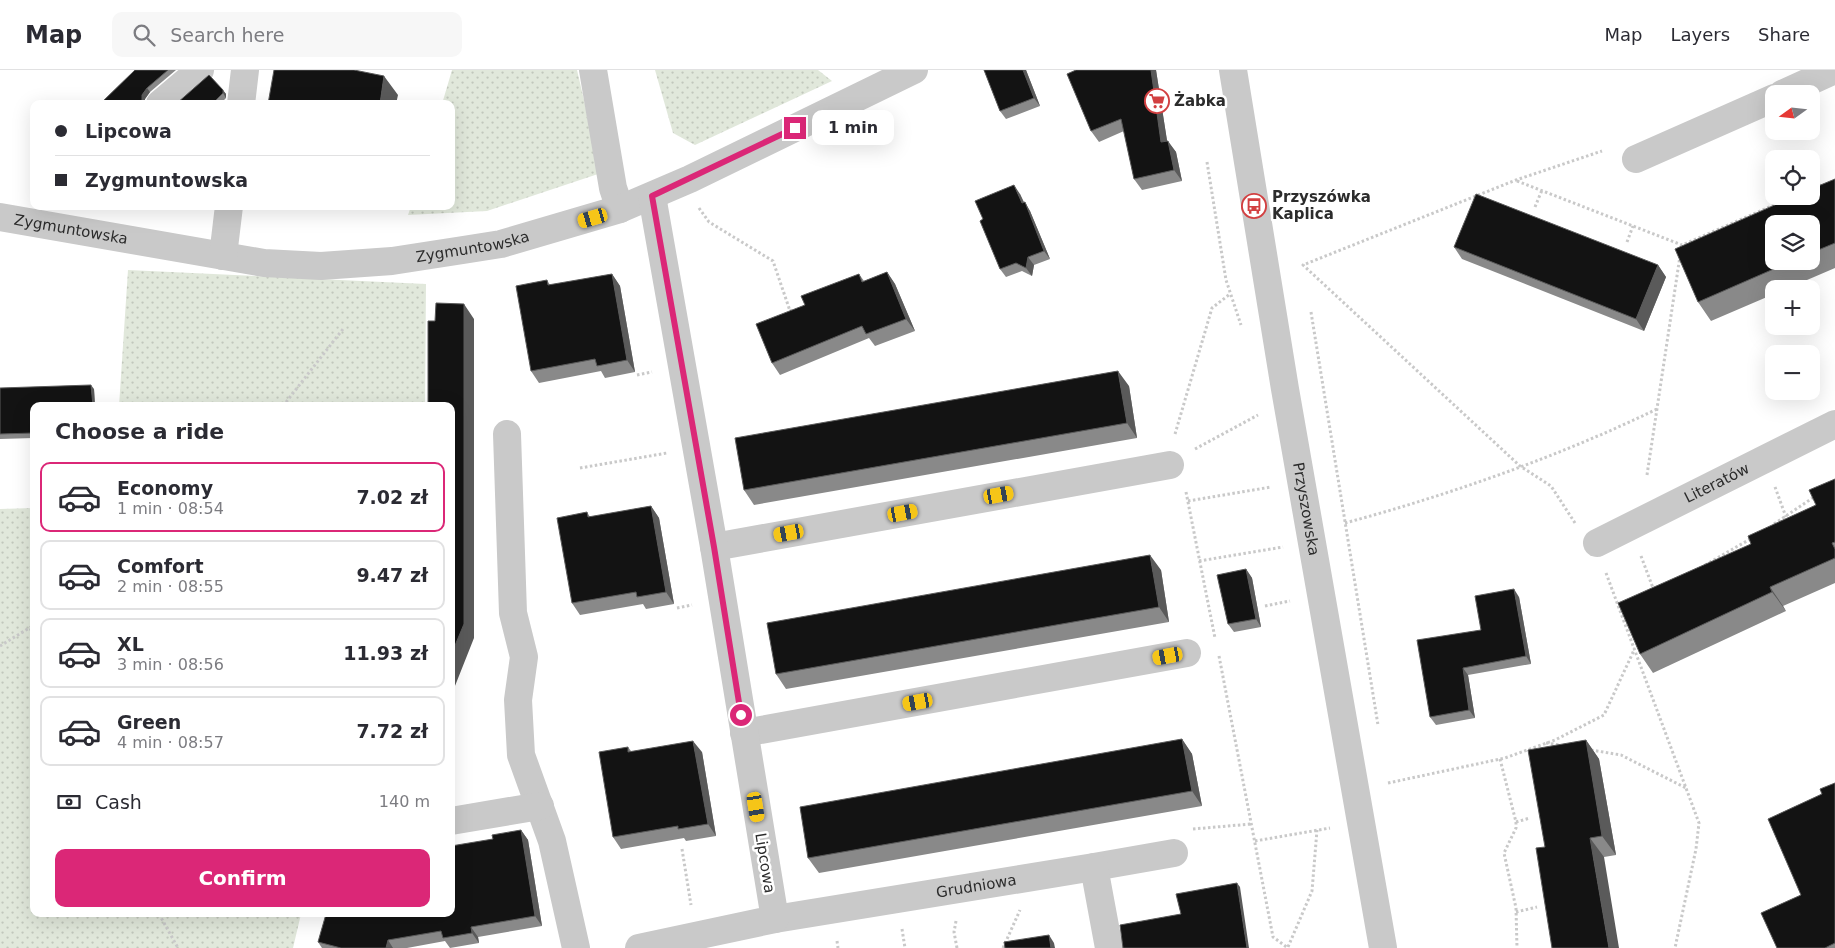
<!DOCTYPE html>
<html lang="en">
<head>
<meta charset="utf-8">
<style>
	body { margin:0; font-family:"DejaVu Sans",sans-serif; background:#f7f7f7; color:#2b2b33; height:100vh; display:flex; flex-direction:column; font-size:19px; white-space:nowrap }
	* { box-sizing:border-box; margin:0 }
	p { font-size:16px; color:#7c7c81 }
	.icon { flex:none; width:28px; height:28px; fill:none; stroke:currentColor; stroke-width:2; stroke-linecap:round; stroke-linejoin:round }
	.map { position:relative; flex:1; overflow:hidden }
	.drawer { position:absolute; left:30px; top:332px; width:425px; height:515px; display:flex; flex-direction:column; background:#fff; border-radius:10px; box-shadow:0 5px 20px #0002 }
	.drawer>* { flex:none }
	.top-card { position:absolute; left:30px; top:30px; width:425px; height:110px; border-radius:10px; box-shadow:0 5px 20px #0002; display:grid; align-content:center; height:110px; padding:0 25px; background:#fff }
	.needle { width:32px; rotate:255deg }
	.buttons { position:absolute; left:1765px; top:15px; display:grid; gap:10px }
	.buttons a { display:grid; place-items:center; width:55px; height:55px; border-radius:10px; background:#fff; box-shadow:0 5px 20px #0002; font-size:25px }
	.end { position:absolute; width:22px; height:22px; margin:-11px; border:6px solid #db2777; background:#fff; box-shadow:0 0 0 2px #fff }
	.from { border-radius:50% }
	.bubble { position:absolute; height:35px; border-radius:10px; background:#fff; box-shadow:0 5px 20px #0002; font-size:16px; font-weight:800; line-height:35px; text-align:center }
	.car { position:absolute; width:15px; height:30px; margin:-15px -8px; border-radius:6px; box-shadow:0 0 4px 1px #0007; background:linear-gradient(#f5c518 24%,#345 0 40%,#f5c518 0 76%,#345 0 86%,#f5c518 0) }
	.top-card b { display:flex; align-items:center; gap:18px; height:48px; font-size:19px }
	.top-card b+b { border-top:1px solid #e1e1e2 }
	.top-card i { width:12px; height:12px; background:#2b2b33 }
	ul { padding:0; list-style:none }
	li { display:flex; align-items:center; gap:15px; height:70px; margin:0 10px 8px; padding:0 15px; border:2px solid #e1e1e2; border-radius:10px }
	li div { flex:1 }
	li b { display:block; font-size:19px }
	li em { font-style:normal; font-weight:800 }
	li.on { border-color:#db2777 }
	li>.icon { width:45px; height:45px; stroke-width:1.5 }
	h2 { padding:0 25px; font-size:22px; line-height:60px }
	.pay { display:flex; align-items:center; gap:12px; height:55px; padding:0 25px; font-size:19px }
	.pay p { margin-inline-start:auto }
	.button { display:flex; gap:10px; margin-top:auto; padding:10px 25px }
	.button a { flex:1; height:58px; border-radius:10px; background:#db2777; color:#fff; font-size:20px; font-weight:800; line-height:58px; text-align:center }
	header { display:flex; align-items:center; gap:30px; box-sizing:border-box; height:70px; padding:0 25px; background:#fff; border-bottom:1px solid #e1e1e2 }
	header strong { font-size:24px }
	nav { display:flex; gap:28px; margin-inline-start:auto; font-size:18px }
	.search { width:350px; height:45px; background:#f7f7f7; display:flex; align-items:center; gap:12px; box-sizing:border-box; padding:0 18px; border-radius:10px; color:#7c7c81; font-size:19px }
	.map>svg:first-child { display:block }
</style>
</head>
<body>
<header>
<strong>Map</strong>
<div class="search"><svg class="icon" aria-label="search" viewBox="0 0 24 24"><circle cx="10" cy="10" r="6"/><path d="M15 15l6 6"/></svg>Search here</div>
<nav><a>Map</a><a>Layers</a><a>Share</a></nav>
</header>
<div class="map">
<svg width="1835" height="878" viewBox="0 0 1835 878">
	<defs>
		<pattern id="grass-dots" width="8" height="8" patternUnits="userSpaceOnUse" patternTransform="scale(1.25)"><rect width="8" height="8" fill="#e1e8db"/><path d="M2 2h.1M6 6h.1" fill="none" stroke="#c1c7bc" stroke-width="1.8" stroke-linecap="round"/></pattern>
	</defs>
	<rect width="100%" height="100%" fill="#fff"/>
	<path fill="url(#grass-dots)" d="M452 0H577L601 103 487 141 408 145 411 136H451V34H442Z
		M655 0H818L832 11 695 75 673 63Z
		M128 200 426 214 425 336H119Z
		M34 438V844H301L293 878H0V439Z"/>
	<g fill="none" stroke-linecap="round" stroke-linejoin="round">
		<path stroke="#c9c9c9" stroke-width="3" stroke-dasharray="2.5 2.5" stroke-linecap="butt" d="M1207 92 1226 210 1241 255
			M1517 111 1682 175 1795 126
			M1811 119 1821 115
			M1535 137 1542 120
			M699 138 709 152 773 191 788 235 790 241 792 240
			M1627 172 1633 156
			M1311 242 1378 655
			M637 305 652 302
			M283 336 343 259
			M1175 364 1212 238 1230 224
			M1195 379 1258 345
			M580 398 667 383
			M1647 405 1680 186
			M1775 417 1786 447
			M1186 422 1215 568
			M1188 431 1271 417
			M1345 453C1449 425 1560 386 1657 339
			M1575 453 1551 416 1520 396 1303 195 1516 110 1602 81
			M1774 454 1814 427
			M1641 486 1653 518
			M1199 491 1283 477
			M1705 495 1752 468
			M1606 503 1699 753 1696 779 1675 878
			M1265 536 1290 531
			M677 538 692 535
			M30 558 34 569
			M0 576 34 555
			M1219 586 1273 867 1288 878
			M1546 673 1560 675
			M1591 680 1621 685 1686 718
			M1500 689 1516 752V758L1504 783 1516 838 1517 878
			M1388 713 1505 688 1555 670 1604 645 1635 578
			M1516 752 1530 748
			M1193 759 1251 754
			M1255 771 1330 758
			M682 779 691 835
			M1516 842 1537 837
			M159 844 178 878
			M956 851 954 862 957 878
			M902 859 905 878
			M837 871 838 878
			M1288 877 1312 821 1317 760
			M1003 878 1020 840"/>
		<g stroke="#c9c9c9" stroke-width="28">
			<path d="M593 0 613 118 620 139"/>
			<path id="s1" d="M1233 0 1285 319 1383 878"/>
			<path d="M1782 24 1835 0"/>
			<path d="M160 34 200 0"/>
			<path d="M241 34 245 0"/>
			<path d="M1636 89 1774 28"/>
			<path id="s2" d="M0 147 264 193 321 196 392 191 463 180 501 174 620 139 690 109 914 0"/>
			<path d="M223 186 229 136"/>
			<path d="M507 364 513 543 524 587 518 630 521 685 552 771 576 878"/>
			<path id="s3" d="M1597 473 1835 354"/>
			<path d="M714 477 1170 395"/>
			<path d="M744 663 1187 583"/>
			<path d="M451 751 540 736"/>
			<path d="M1094 797 1174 783"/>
			<path id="s4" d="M775 849 1094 797 1109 878"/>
			<path d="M639 878 775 849 714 477 652 126"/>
		</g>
	</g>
	<path fill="#898989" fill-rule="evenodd" d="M135 0H176L150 22 145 29V34H100Z
		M984 0H1026L1040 36 1006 49 1000 41Z
		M1076 0H1156L1167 71 1176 82 1182 111 1142 120 1134 109 1124 61 1099 72 1091 61Z
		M209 5 226 24V28L220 34H176Z
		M1835 109V198L1786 219H1774V224L1711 251 1698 232ZM1811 154V191H1774Z
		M1020 124 1024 132 1030 141 1050 189 1034 195 1032 206 1022 201 1006 207 1000 199Z
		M1454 177 1658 195 1666 207 1644 261 1462 189Z
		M887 202 895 214 915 261 875 276 869 268 780 305 772 293 805 235 859 204 864 211Z
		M612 204 620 216 635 302 605 308 601 301 539 313 531 301 547 210 550 215Z
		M1129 316 1137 368 754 435 744 420Z
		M0 318 94 319 95 336H34V368L0 369Z
		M1835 409V513L1783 536 1786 541 1653 603 1640 584 1751 474 1816 435Z
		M651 436 659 448 674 534 646 539 643 534 580 545 572 533 587 442 590 447Z
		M1246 499 1252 508 1261 557 1234 562 1228 554Z
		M1161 500 1169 552 786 619 776 604Z
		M1519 527 1531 594 1468 605 1475 648 1436 655 1430 647 1481 560Z
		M1182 669 1192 684 1202 736 819 803 808 788Z
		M1586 670 1599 689 1616 785 1604 787 1545 777Z
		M628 677 631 681 702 682 716 766 686 771 684 768 621 779 613 767Z
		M1835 713V878H1777L1801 825 1822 724Z
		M521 760 528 770 542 856 478 867 479 873 450 878 445 871 407 878H322L318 872 493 769Z"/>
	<path fill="#5a5a5a" d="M1023 0H1026L1040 36 1034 28Z
		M1151 0H1156L1169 83 1161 72Z
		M384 6 398 25 396 34H380Z
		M147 18 150 22 145 29V34H142V25Z
		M223 20 226 24V28L223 23Z
		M1168 71 1176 82 1182 111 1174 100Z
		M1014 115 1020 124 1028 142 1022 133Z
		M1025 132 1030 141 1050 189 1044 181Z
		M1028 187 1034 195 1032 206 1026 198Z
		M1658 195 1666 207 1644 261 1636 249Z
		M887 202 895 214 915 261 906 249Z
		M612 204 620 216 635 302 627 290Z
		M464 234 474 249V568L451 626V585Z
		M1118 301 1129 316 1137 368 1127 353Z
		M91 315 94 319 95 336H93Z
		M651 436 659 448 674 534 666 522Z
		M1150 485 1161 500 1169 552 1159 537Z
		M1246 499 1252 508 1261 557 1256 549Z
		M1770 517 1783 536 1786 541 1772 522Z
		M1514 519 1519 527 1531 594 1526 586Z
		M1463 598 1468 605 1475 648 1469 640Z
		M1182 669 1192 684 1202 736 1192 721Z
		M1586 670 1599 689 1616 785 1602 766Z
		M693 671 702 682 716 766 708 754Z
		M521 760 528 770 542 856 535 846Z
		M1590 768 1604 787 1619 878H1609Z
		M1237 813 1240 817 1249 878H1247Z
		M471 857 478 867 479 873 472 863Z
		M1049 865 1054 873 1055 878H1051Z
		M388 870 393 878H386Z"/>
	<path fill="#131313" stroke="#5a5a5a" d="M135 0H168L147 18 142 25V34H100Z
		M274 0H354L384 6 380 34H268Z
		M984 0H1023L1034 28 1000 41Z
		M1076 0H1151L1161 72 1168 71 1174 100 1134 109 1121 49 1091 61 1067 4Z
		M209 5 223 20V23L212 34H176Z
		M1835 109V173L1811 183V154H1774V191H1792L1698 232 1675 179 1795 126H1811V119Z
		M1014 115 1022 133 1025 132 1044 181 1028 187 1026 198 1016 193 1000 199 980 151 983 149 975 131Z
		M1476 124 1658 195 1636 249 1454 177Z
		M887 202 906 249 866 264 862 256 772 293 756 254 805 235 801 226 859 204 862 212Z
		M612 204 627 290 597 296 595 289 531 301 516 216 547 210 548 215Z
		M436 233 464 234V554L451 585V336H428V251H435Z
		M1118 301 1127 353 744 420 735 368Z
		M91 315 93 336H34V363L0 364V318Z
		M1835 409V472L1832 473 1835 479V488L1770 517 1772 522 1640 584 1618 533 1751 474 1748 466 1816 435 1809 420Z
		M651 436 666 522 637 527 636 522 572 533 557 448 587 442 588 447Z
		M1150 485 1159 537 776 604 767 553Z
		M1246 499 1256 549 1228 554 1217 505Z
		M1514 519 1526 586 1463 598 1469 640 1430 647 1417 570 1481 560 1475 526Z
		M1182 669 1192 721 808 788 800 737Z
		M1586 670 1602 766 1590 768 1609 878H1552L1536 778 1545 777 1528 680Z
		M693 671 708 754 678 759V756L613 767 599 682 628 677V682Z
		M1835 713V873L1825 878H1777L1761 843 1801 825 1768 749 1822 724 1820 719Z
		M521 760 535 846 471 857 472 863 443 868 441 861 388 870 386 878H341L318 872 326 844H451V776L493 769 492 765Z
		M1237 813 1247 878H1123L1120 855 1181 844 1176 824Z
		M1049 865 1051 878H1005L1004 872Z"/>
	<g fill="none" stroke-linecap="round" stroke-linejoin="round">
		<path stroke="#db2777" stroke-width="6" d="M741 645 714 477 652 126 795 58"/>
	</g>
	<defs>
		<symbol id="supermarket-ring" viewBox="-11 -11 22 22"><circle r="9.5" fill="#fff" stroke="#d24041" stroke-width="1.5"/><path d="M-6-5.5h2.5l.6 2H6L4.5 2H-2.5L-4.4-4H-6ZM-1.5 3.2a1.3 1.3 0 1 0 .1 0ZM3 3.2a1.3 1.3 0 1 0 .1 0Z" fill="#d24041"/></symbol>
		<symbol id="bus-ring" viewBox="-11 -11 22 22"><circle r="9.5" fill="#fff" stroke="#d24041" stroke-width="1.5"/><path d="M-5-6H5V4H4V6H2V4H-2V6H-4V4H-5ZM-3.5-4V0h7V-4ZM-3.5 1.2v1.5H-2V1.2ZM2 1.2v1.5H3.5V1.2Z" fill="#d24041"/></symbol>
	</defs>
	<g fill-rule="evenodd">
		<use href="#supermarket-ring" x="1143" y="17" width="28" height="28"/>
		<use href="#bus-ring" x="1240" y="122" width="28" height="28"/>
	</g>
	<g text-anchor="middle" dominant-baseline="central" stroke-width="5" stroke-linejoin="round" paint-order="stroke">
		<g font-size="15" font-weight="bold" fill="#2c2c2c" stroke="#fff" text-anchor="start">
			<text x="1174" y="31">Żabka</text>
			<text x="1272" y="127">Przyszówka<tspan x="1272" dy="17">Kaplica</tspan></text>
		</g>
		<g font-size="15" fill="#2c2c2c" stroke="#fff">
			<text stroke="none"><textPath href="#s2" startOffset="72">Zygmuntowska</textPath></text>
			<text stroke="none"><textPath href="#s2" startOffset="478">Zygmuntowska</textPath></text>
			<text stroke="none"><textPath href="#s3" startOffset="134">Literatów</textPath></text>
			<text stroke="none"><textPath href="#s1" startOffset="445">Przyszowska</textPath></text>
			<text transform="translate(765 793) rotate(81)">Lipcowa</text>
			<text stroke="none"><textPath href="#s4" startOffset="204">Grudniowa</textPath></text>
		</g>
	</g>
</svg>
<div class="buttons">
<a><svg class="needle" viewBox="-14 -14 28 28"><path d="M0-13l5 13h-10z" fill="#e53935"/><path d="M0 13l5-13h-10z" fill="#7c7c81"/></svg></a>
<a><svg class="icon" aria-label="locate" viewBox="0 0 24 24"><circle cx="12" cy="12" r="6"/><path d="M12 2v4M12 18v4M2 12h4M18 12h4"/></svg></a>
<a><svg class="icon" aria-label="layers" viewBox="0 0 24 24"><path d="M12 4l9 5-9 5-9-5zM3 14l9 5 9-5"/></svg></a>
<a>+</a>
<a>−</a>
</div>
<i class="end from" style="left:741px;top:645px"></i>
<i class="end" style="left:795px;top:58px"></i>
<div class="bubble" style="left:812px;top:40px;width:82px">1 min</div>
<i class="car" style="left:593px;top:148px;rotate:254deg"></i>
<i class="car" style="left:999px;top:425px;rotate:80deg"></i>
<i class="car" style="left:903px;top:443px;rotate:80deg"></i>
<i class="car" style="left:789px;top:463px;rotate:260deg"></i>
<i class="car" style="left:1168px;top:586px;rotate:260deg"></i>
<i class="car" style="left:918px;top:632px;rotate:260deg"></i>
<i class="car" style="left:756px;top:737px;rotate:171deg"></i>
<div class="top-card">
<b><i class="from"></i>Lipcowa</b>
<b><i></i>Zygmuntowska</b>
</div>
<section class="drawer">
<h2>Choose a ride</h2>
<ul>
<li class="on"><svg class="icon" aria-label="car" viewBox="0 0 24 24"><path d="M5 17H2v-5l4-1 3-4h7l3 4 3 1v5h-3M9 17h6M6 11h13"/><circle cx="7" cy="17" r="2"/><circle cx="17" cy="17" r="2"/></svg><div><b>Economy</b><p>1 min · 08:54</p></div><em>7.02 zł</em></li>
<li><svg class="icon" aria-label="car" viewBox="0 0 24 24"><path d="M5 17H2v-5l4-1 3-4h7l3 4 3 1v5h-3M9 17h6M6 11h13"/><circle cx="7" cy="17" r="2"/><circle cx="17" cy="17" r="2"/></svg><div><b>Comfort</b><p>2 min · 08:55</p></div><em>9.47 zł</em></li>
<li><svg class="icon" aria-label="car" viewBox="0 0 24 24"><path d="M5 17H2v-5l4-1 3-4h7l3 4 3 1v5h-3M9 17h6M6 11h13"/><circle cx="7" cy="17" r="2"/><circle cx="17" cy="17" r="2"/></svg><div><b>XL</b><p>3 min · 08:56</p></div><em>11.93 zł</em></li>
<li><svg class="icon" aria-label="car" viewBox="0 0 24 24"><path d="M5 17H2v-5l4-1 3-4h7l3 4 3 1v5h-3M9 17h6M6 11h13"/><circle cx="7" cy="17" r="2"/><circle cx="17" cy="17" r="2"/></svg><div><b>Green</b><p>4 min · 08:57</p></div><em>7.72 zł</em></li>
</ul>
<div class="pay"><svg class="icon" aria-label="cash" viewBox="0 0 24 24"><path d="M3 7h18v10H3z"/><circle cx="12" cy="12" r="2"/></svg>Cash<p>140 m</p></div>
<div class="button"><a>Confirm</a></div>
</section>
</div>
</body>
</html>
